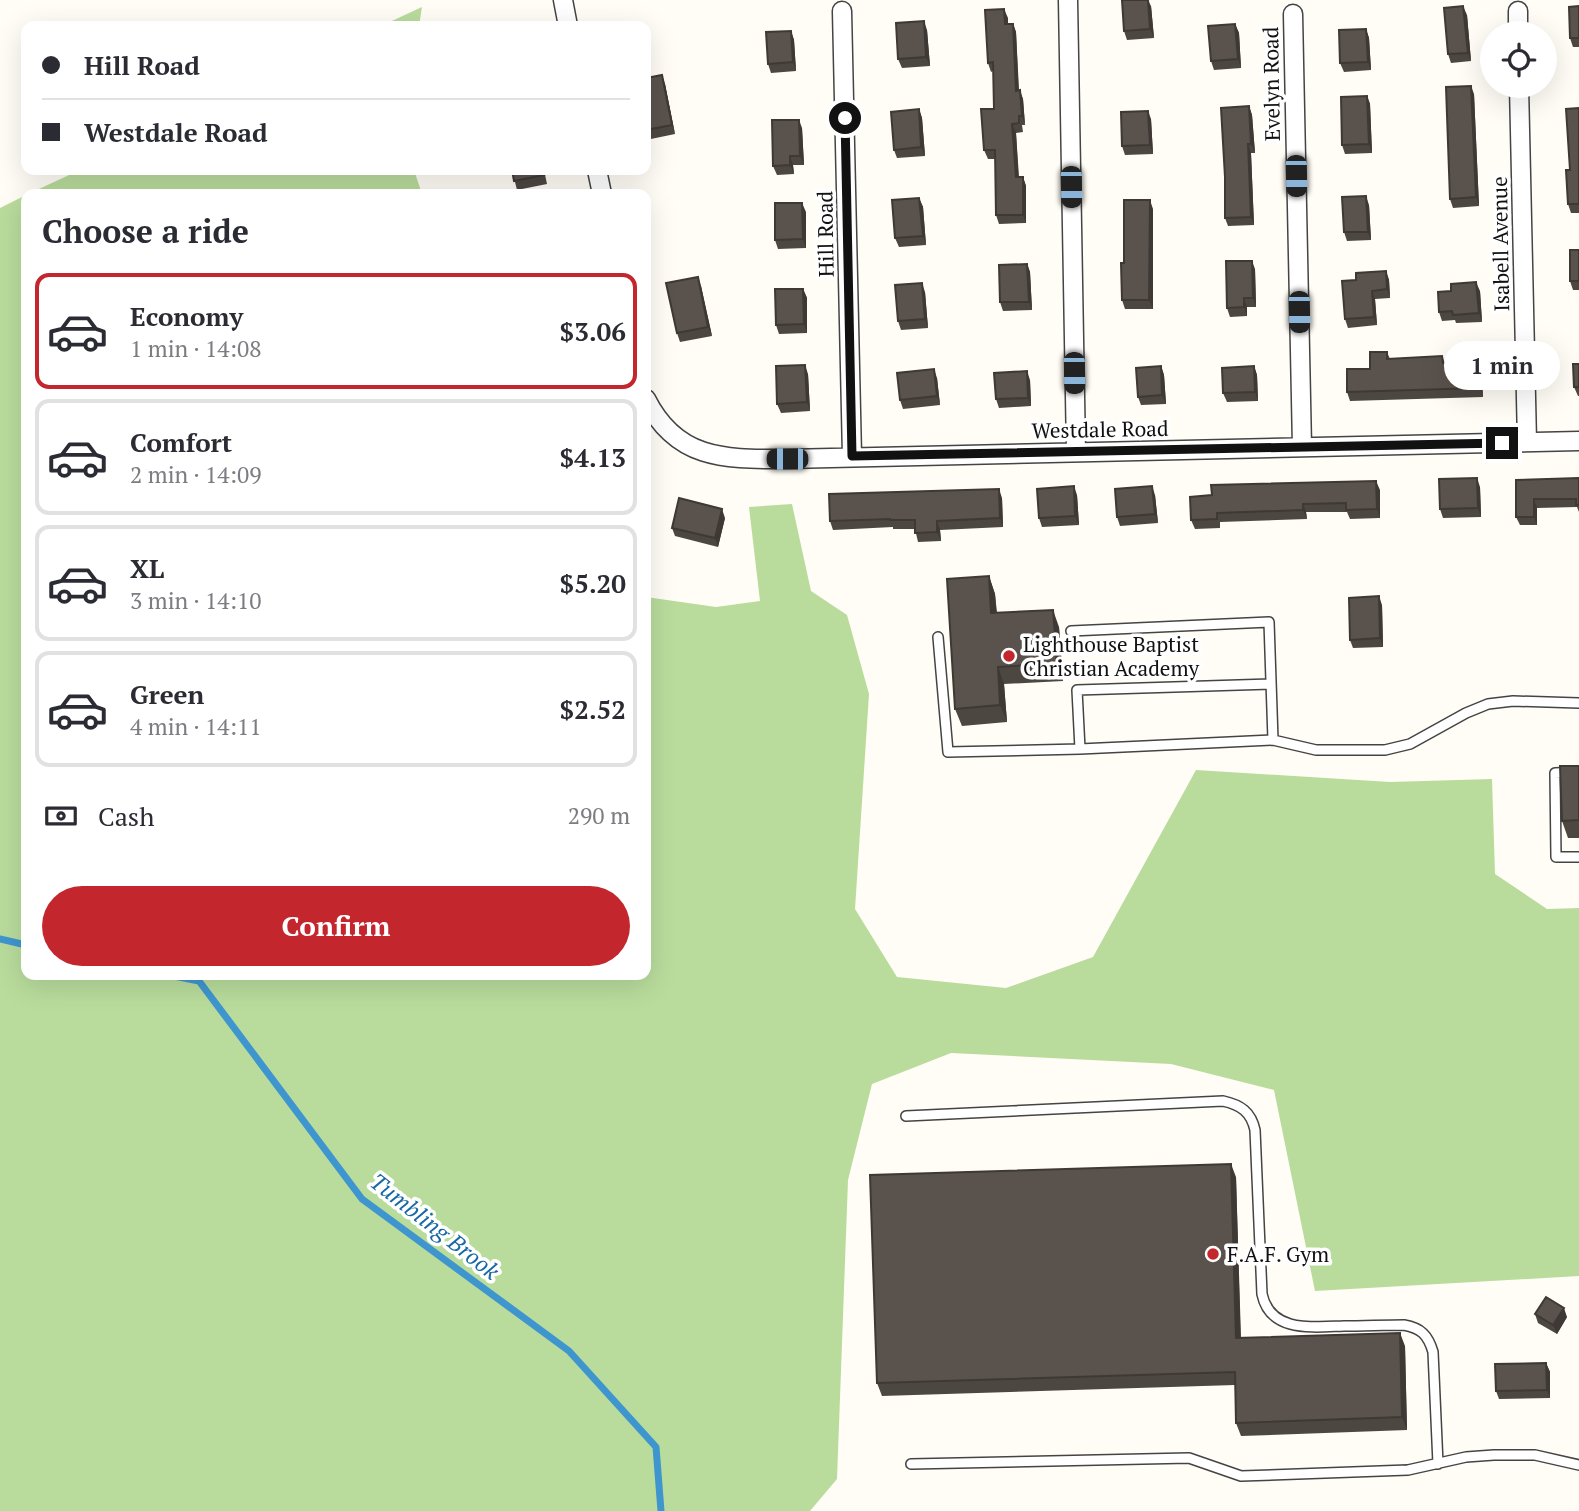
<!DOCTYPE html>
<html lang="en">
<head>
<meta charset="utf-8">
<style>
	body { margin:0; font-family:"PT Serif",serif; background:#f7f7f7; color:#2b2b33; height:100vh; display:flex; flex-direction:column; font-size:26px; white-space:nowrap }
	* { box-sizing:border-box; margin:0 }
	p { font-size:23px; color:#7c7c81 }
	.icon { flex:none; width:38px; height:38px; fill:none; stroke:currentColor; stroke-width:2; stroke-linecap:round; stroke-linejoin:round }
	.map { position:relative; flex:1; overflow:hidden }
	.panel { position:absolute; left:21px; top:189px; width:630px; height:791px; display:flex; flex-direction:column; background:#fff; border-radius:14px; box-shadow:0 7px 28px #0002 }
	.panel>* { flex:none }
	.banner { position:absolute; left:21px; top:21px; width:630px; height:154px; border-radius:14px; box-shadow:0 7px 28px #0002; display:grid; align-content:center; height:154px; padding:0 21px; background:#fff }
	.fabs { position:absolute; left:1480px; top:21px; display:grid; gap:14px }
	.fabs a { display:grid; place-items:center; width:77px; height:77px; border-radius:50%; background:#fff; box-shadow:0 7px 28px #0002; font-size:35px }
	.end { position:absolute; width:32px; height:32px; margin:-16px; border:9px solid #111; background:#fff; box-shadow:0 0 0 4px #fff }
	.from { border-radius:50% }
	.bubble { position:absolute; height:49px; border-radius:24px; background:#fff; box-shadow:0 7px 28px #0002; font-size:23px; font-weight:800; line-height:49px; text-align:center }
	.car { position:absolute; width:21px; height:42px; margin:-21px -10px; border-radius:9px; box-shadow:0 0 5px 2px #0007; background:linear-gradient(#222 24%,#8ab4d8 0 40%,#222 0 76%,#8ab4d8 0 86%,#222 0) }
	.banner b { display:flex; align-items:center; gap:24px; height:66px; font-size:26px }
	.banner b+b { border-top:2px solid #e1e1e2 }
	.banner i { width:18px; height:18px; background:#2b2b33 }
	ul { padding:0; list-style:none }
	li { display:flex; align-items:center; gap:21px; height:116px; margin:0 14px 10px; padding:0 7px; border:4px solid #e1e1e2; border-radius:14px }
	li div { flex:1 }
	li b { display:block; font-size:26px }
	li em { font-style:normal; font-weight:800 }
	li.on { border-color:#c4262e }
	li>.icon { width:63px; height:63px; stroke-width:1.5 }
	h2 { padding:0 21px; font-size:32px; line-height:84px }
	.pay { display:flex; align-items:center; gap:18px; height:77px; padding:0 21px; font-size:26px }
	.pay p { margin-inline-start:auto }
	.button { display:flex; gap:14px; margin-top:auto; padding:14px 21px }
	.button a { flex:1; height:80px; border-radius:42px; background:#c4262e; color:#fff; font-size:28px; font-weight:800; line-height:80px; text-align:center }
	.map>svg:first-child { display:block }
</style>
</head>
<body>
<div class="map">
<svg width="1579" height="1511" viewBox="0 0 1579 1511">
	<rect width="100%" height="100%" fill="#fffdf5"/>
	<path fill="#b9dc9c" d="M422 7 419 26H381Z
		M80 170H414L422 194H28Z
		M26 195V975H646V597L716 607 760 601 749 507 792 504 811 591 847 615 869 694 855 909 897 977 1006 988 1093 957 1196 770 1390 782 1492 779 1495 874 1547 909 1579 908V1276L1315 1291 1274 1090 1171 1064 951 1053 872 1084 848 1180 837 1479 810 1511H0V208Z"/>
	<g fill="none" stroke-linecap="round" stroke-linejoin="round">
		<path stroke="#3f96cf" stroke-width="7" d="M0 939 26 945
			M169 975 199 981 362 1199 569 1351 656 1447 661 1511"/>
		<defs>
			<path id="service" d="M1071 631 1269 622 1273 740
				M938 637 948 752 1080 749 1273 740 1316 750H1385L1410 744 1466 713 1488 704 1513 701 1579 703
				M1080 749 1077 690 1271 684
				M1579 772 1555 773 1556 857H1579
				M906 1116 1223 1101C1241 1105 1251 1112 1255 1130L1262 1294C1270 1333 1313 1327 1344 1326 1364 1326 1384 1325 1404 1325 1421 1328 1428 1335 1433 1352L1438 1464
				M911 1464 1189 1458 1241 1476 1408 1470 1466 1457 1494 1455H1535L1579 1465"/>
			<path id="minor" d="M563 0 568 26
				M1068 0 1076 452
				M842 11 852 456
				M1518 11V33
				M1293 14 1302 447
				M1519 86 1527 442
				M597 170 602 194
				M646 399C677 461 726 459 787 459L1579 441"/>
		</defs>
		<use href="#service" stroke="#444" stroke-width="12"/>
		<use href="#minor" stroke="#444" stroke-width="21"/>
		<use href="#service" stroke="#fff" stroke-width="9"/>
		<use href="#minor" stroke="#fff" stroke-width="18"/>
	</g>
	<path fill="#4d4742" d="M1151 6 1154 38 1127 40 1124 31Z
		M1579 6V47H1573L1570 38Z
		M1467 15 1471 61 1451 63 1448 54Z
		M1008 18V24H1013L1016 32 1019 90 1023 99 1025 125H1022L1023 132 1016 133 1019 177H1023L1026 186V223L999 224 996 215 995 159H988L984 150 994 109 993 71 991 72 988 63Z
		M1235 24 1239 33 1241 68 1214 70 1211 61Z
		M1366 29 1369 38 1371 70 1344 72 1340 63Z
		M927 30 930 66 902 68 898 59Z
		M791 31 794 40 796 71 771 73 768 64Z
		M646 78 665 84 675 134 646 140Z
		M1474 94 1479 206 1453 208 1450 199Z
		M1367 96 1370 104 1372 153 1345 154 1342 145Z
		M1249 106 1252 115 1255 153H1251L1254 225 1228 226 1225 218Z
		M1579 108V213H1571L1568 204 1570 170Z
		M919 109 922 118 925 156 897 158 894 150Z
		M1151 119 1153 154 1125 155 1122 146Z
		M802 128 804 165H793L794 174 777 175 773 166Z
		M512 170H544L547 184 517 190Z
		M919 198 923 207 926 245 899 247 895 238Z
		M1369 205 1371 240 1347 241 1344 232Z
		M1153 209V309H1125L1122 300 1124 263Z
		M806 212V248L778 249 775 240Z
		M1579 250V290H1573L1570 281Z
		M1027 264 1030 272 1032 310 1003 311 1000 302Z
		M1255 269 1256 307H1247V316L1230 317 1227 308Z
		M1386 271 1389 280 1390 298 1375 299 1377 325 1348 328 1345 319 1356 280Z
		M701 286 712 336 680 342 677 333Z
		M803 289 807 298V333L779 334 776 325Z
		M1480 291 1482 322 1456 323 1455 320 1442 321 1439 312Z
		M925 292 928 328 901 330 898 321Z
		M1387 352 1390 359 1442 356 1445 363 1481 369 1483 397 1350 401 1347 392Z
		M1579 364V396H1578L1574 387Z
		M1161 366 1164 375 1166 404 1141 405 1138 397Z
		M1254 366 1257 375 1258 401 1227 402 1223 393Z
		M808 374 810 411 781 413 777 404Z
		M937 378 940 405 903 409 900 400Z
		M1030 380 1031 406 999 408 996 399Z
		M1579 478V512L1577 507 1537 508V525H1520L1516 517V480Z
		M1480 487 1481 517 1443 518 1440 509Z
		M1380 490V518L1350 519 1347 512H1306L1307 519 1220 522V528L1195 529 1191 520 1190 497Z
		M1077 495 1079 525 1042 527 1039 518Z
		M1155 495 1158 523 1120 526 1117 517Z
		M1002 498 1003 527 940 530 941 541 918 542 915 529H893V527L833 530 830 521Z
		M725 518 718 547 675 536 672 528Z
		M989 576 995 594 997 613 1059 627 1063 681 1004 684 1007 722 962 726 955 709Z
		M1382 605 1383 647 1353 648 1350 640Z
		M1579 766V838H1568L1562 821Z
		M1236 1177 1241 1338 1405 1346 1407 1430 1241 1436 1236 1423 1235 1385 882 1396 877 1383Z
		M1535 1314 1567 1317 1557 1334 1538 1323Z
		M1546 1363 1550 1372V1398L1499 1399 1496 1391Z"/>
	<path fill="#3f3936" d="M1148 0 1151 6 1154 38 1150 29Z
		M1463 6 1467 15 1471 61 1468 53Z
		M1004 9 1008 18V33L1005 24Z
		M924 21 927 30 930 66 926 57Z
		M1013 24 1016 32 1019 99 1016 91Z
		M1235 24 1239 33 1241 68 1238 59Z
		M1366 29 1369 38 1371 70 1368 62Z
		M791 31 794 40 796 71 793 62Z
		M662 75 665 84 675 134 672 125Z
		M1471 86 1474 94 1479 206 1476 197Z
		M1020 90 1023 99 1025 125 1022 116Z
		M1367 96 1370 104 1372 153 1369 144Z
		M1249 106 1252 115 1255 153 1251 144Z
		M919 109 922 118 925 156 921 147Z
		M1148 111 1151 119 1153 154 1150 145Z
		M799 120 802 128 804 165 800 156Z
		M1012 124 1016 133 1019 186 1016 177Z
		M1248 144 1251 153 1254 225 1251 217Z
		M790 156 793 165 794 174 790 165Z
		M1023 177 1026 186V223L1023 215Z
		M1366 196 1369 205 1371 240 1368 232Z
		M919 198 923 207 926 245 923 236Z
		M1150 200 1153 209V309L1149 300Z
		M802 203 806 212V248L803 239Z
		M1252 261 1255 269 1256 307 1253 298Z
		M1027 264 1030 272 1032 310 1029 302Z
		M1386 271 1389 280 1390 298 1387 289Z
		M698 277 701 286 712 336 708 327Z
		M1476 282 1480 291 1482 322 1479 313Z
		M922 283 925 292 928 328 925 319Z
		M803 289 807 298V333L804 324Z
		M1372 291 1375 299 1377 325 1374 317Z
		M1244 298 1247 307V316L1244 307Z
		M1478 360 1481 369 1483 397 1480 388Z
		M805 365 808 374 810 411 807 402Z
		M1161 366 1164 375 1166 404 1162 395Z
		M1254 366 1257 375 1258 401 1255 392Z
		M934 369 937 378 940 405 937 396Z
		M1027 371 1030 380 1031 406 1028 398Z
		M1477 478 1480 487 1481 517 1478 508Z
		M1376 481 1380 490V518L1377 509Z
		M1074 486 1077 495 1079 525 1075 516Z
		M1152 486 1155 495 1158 523 1155 514Z
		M999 489 1002 498 1003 527 1000 518Z
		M1534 499 1537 508V525L1534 517Z
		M1303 504 1306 512 1307 519 1303 510Z
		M722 509 725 518 718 547 715 538Z
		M937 521 940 530 941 541 937 532Z
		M989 576 995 594 998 631 991 613Z
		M1379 596 1382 605 1383 647 1380 638Z
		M1053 610 1059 627 1063 681 1057 663Z
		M998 667 1004 684 1007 722 1000 705Z
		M1231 1164 1236 1177 1241 1351 1236 1338Z
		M1564 1308 1567 1317 1557 1334 1553 1325Z
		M1400 1333 1405 1346 1407 1430 1402 1417Z
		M1546 1363 1550 1372V1398L1547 1390Z"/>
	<path fill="#5a524d" stroke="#3f3936" stroke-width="2" d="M1122 0H1148L1150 29 1124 31Z
		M1463 6 1468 53 1448 54 1444 8Z
		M1579 6V38H1570L1569 7Z
		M1004 9 1005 24H1013L1016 91 1020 90 1022 116H1019V123L1012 124 1016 177H1023V215H996L995 150H984L981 109H994L993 62 988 63 985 10Z
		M924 21 926 57 898 59 896 23Z
		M1235 24 1238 59 1211 61 1208 26Z
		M1366 29 1368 62 1340 63 1339 30Z
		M791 31 793 62 768 64 766 32Z
		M662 75 672 125 646 130V78Z
		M1471 86 1476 197 1450 199 1446 87Z
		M1367 96 1369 144 1342 145 1341 97Z
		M1249 106 1251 144H1248L1251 217 1225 218V177L1221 108Z
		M1579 108V204H1568L1566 170H1570L1566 109Z
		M919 109 921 147 894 150 891 112Z
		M1148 111 1150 145 1122 146 1121 112Z
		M772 120H799L800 156H790V165L773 166Z
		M512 170H542L544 175 514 181Z
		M1366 196 1368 232H1344L1342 197Z
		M919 198 923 236 895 238 892 200Z
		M1124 200H1150L1149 300H1122L1121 263H1124Z
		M775 203H802L803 239 775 240Z
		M1570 250H1579V281H1570Z
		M1226 261H1252L1253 298H1244V307L1227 308Z
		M1027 264 1029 302H1000L999 265Z
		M1386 271 1387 289 1372 291 1374 317 1345 319 1342 281 1356 280V273Z
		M698 277 708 327 677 333 666 283Z
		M1476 282 1479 313 1453 315 1452 311 1439 312 1438 292 1451 291V284Z
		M922 283 925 319 898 321 895 285Z
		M775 289H803L804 324 776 325Z
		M1370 352H1387V359L1442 356 1443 363 1478 360 1480 388 1347 392V369H1370Z
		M1573 364H1579V387H1574Z
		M805 365 807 402 777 404 776 366Z
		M1161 366 1162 395 1138 397 1136 368Z
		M1254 366 1255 392 1223 393 1222 368Z
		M934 369 937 396 900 400 897 373Z
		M1027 371 1028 398 996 399 994 373Z
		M1477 478 1478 508 1440 509 1439 479Z
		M1579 478V505H1576V499H1534V517H1516V480Z
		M1376 481 1377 509 1346 510V503L1303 504V510L1217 513V519L1191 520 1190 497 1212 495 1211 485Z
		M1074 486 1075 516 1039 518 1037 489Z
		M1152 486 1155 514 1117 517 1115 489Z
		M999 489 1000 518 937 521V532L915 533V520H890V519L830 521 829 494Z
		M679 498 722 509 715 538 672 528Z
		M989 576 991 613 1053 610 1057 663 998 667 1000 705 955 709 947 579Z
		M1379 596 1380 638 1350 640 1349 598Z
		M1560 766H1579V820L1562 821Z
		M1231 1164 1236 1338 1400 1333 1402 1417 1236 1423 1235 1372 877 1383 870 1175Z
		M1546 1297 1564 1308 1553 1325 1535 1314Z
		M1546 1363 1547 1390 1496 1391 1495 1364Z"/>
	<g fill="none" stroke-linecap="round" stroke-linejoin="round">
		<path stroke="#111" stroke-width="9" d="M845 118 852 456 1502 443"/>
	</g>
	<g fill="#c4262e" stroke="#fff" stroke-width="2.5">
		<circle cx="1009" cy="656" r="7"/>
		<circle cx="1213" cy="1254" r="7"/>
	</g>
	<g text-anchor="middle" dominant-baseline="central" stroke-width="7" stroke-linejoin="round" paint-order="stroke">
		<g font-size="21" fill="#111" stroke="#fff">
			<text transform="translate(1271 84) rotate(-91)">Evelyn Road</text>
			<text transform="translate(825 234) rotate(-91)">Hill Road</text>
			<text transform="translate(1500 244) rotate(-91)">Isabell Avenue</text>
			<text transform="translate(1100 429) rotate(-1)">Westdale Road</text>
		</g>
		<g font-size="21" fill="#111" stroke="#fff" text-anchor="start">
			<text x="1023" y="644">Lighthouse Baptist<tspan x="1023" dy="24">Christian Academy</tspan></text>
			<text x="1227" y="1254">F.A.F. Gym</text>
		</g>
		<g font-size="23" font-style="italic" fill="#1768a6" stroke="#fff">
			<text transform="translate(435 1226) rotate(38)">Tumbling Brook</text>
		</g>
	</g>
</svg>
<div class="fabs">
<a><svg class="icon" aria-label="locate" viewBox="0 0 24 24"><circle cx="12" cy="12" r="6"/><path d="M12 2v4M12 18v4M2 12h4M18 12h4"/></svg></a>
</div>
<i class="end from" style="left:845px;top:118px"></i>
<i class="end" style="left:1502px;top:443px"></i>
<div class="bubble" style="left:1444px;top:341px;width:116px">1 min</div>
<i class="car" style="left:1296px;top:176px;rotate:179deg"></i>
<i class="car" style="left:1071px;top:187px;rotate:179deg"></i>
<i class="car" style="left:1299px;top:312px;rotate:179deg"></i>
<i class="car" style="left:1074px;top:373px;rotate:179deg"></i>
<i class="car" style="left:787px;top:459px;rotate:270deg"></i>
<div class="banner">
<b><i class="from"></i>Hill Road</b>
<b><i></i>Westdale Road</b>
</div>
<section class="panel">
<h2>Choose a ride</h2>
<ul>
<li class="on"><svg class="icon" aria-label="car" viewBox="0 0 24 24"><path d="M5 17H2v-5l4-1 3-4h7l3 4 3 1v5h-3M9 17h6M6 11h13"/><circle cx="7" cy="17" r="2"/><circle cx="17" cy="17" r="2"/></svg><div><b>Economy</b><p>1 min · 14:08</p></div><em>$3.06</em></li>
<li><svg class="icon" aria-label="car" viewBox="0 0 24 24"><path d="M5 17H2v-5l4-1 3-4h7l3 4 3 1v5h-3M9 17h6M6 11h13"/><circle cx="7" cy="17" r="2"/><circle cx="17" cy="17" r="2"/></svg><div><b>Comfort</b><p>2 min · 14:09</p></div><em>$4.13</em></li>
<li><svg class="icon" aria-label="car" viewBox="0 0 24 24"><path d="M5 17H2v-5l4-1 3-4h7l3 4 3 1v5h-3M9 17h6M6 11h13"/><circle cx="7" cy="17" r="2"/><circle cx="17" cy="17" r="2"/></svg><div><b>XL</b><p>3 min · 14:10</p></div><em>$5.20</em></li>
<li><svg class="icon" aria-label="car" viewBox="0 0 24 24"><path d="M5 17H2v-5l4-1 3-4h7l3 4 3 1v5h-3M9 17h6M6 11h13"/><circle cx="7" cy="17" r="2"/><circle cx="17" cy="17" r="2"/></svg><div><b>Green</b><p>4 min · 14:11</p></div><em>$2.52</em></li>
</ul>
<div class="pay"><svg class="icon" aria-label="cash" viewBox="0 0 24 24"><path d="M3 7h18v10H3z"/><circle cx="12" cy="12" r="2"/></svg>Cash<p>290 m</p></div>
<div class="button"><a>Confirm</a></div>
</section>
</div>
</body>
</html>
